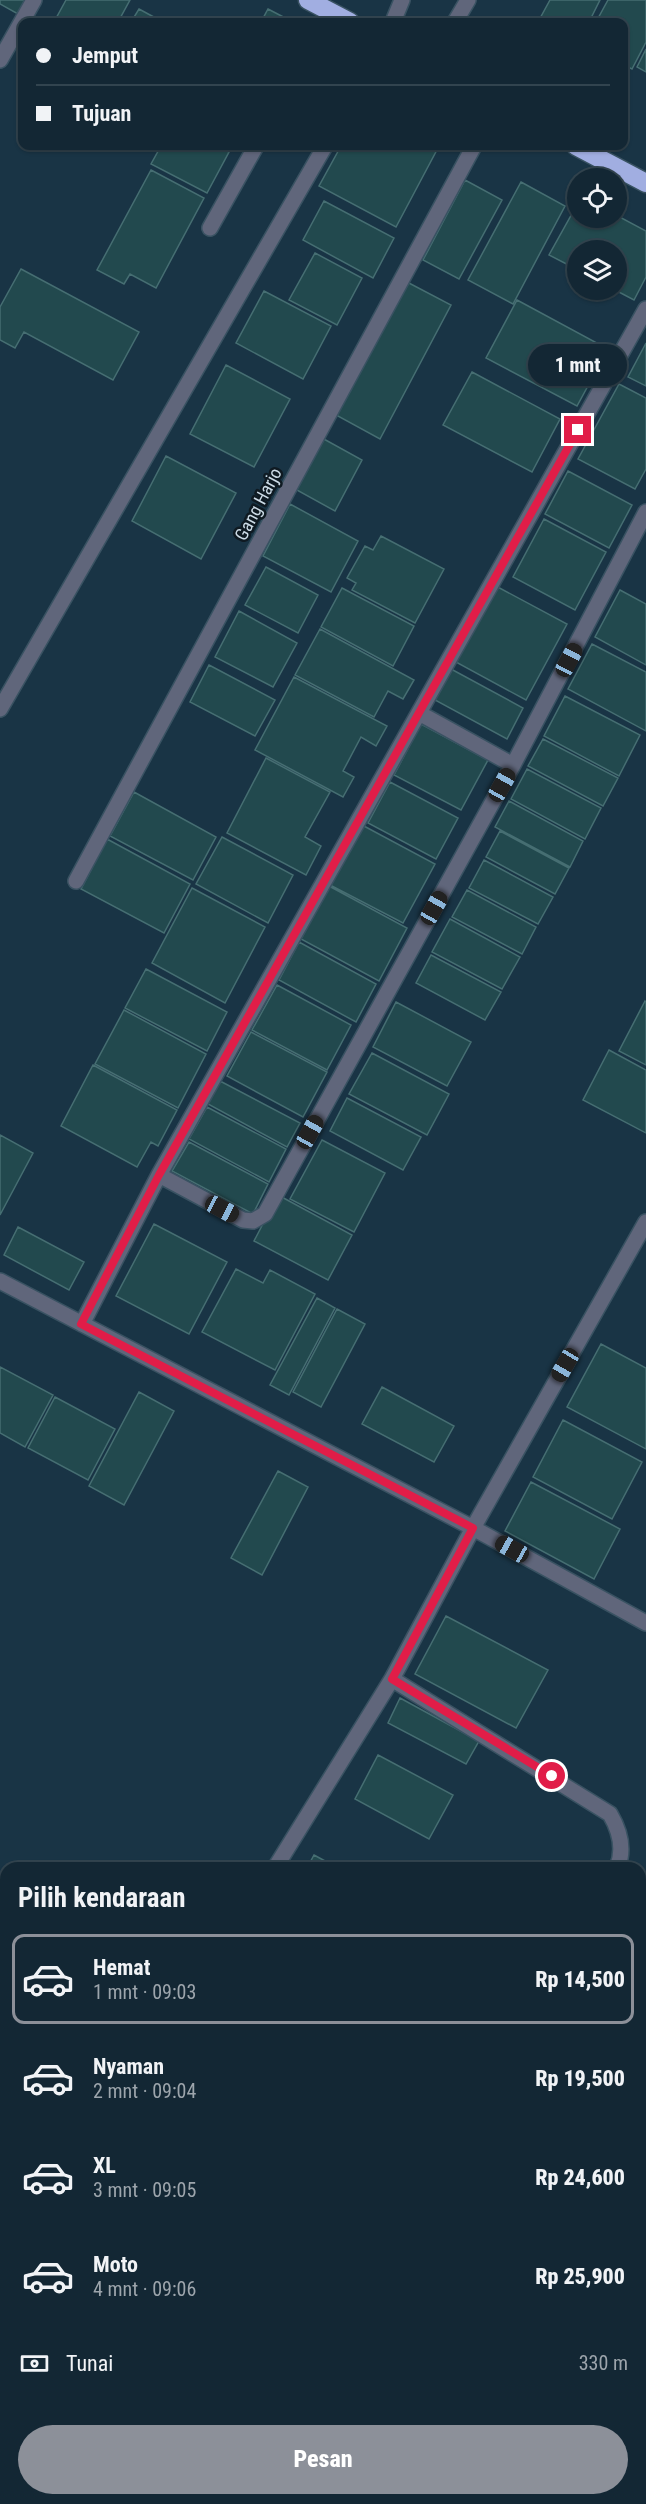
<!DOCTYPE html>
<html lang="id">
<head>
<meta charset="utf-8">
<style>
	body { margin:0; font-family:"Roboto Condensed",sans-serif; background:#1c2f3c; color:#f1f3f6; height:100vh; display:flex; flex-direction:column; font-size:22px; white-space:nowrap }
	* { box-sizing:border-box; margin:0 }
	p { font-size:20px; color:#9da5ac }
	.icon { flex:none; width:33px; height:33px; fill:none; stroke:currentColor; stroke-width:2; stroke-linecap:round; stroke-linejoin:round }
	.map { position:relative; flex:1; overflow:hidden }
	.details { position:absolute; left:0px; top:1862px; width:646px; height:644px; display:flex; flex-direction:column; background:#132734; border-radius:18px 18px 0 0; box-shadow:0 2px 4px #0004,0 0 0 2px #32444f }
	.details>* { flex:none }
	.hud { position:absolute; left:18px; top:18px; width:610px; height:132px; border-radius:12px; box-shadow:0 2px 4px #0004,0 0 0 2px #32444f; display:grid; align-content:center; height:132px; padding:0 18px; background:#132734 }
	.fabs { position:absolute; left:567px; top:168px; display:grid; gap:12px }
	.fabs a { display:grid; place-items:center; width:60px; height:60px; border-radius:50%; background:#132734; box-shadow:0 2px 4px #0004,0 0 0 2px #32444f; font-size:30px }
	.end { position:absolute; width:27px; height:27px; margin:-14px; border:8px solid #e11d48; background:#fff; box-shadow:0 0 0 3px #fff }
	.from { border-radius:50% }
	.bubble { position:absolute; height:42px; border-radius:21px; background:#132734; box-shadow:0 2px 4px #0004,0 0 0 2px #32444f; font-size:20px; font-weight:800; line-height:42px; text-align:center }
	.car { position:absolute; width:18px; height:36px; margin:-18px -9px; border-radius:8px; box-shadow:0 0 4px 2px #0007; background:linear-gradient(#222 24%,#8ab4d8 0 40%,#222 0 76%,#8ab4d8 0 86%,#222 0) }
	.hud b { display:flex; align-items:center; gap:21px; height:57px; font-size:22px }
	.hud b+b { border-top:2px solid #32444f }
	.hud i { width:15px; height:15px; background:#f1f3f6 }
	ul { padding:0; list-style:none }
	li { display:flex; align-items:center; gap:18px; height:90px; margin:0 12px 9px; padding:0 6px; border:3px solid transparent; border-radius:12px }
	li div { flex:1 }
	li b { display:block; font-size:22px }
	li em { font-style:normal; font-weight:800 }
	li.on { border-color:#8c9099 }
	li>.icon { width:54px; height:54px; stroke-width:1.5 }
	h2 { padding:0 18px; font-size:27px; line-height:72px }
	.pay { display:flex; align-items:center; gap:15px; height:66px; padding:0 18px; font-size:22px }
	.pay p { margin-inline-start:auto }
	.button { display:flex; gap:12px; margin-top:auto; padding:12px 18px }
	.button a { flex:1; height:69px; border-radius:36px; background:#8c9099; color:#fff; font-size:24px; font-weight:800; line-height:69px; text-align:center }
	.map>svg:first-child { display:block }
</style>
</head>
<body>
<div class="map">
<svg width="646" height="2504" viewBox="0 0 646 2504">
	<rect width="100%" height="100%" fill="#193445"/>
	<path fill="#22494e" stroke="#466e72" stroke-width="1.5" d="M0 0H26L18 14 0 4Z
		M66 0H130L118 22H54Z
		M550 0H600L589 22H538Z
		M608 0H646V42L632 69 624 65V22H596Z
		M139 9 163 22H131Z
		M268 9 293 22H261Z
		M646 49V72L637 67Z
		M161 146H217L229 152 207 193 151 164Z
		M341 146H439L396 227 319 186Z
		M151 170 204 198 156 288 130 274 124 284 97 270Z
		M465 180 502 200 459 279 423 260Z
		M521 182 565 206 513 304 468 280Z
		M324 201 394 238 373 278 303 240Z
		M578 203V218L616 215 646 231V277L634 300 615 290 616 250H578V270L549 255Z
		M315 253 362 278 337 325 289 300Z
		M21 269 139 332 113 380 24 332 15 348 0 340V307Z
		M407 282 451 305 380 439 336 415Z
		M264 291 331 326 303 379 236 343Z
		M517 300 608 349 577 406 486 358Z
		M646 343V386L628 377Z
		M226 365 290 399 254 467 190 434Z
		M472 372 560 419 532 472 443 425Z
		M619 384 646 398V469L635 489 578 459Z
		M322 438 362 460 335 511 295 489Z
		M166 456 236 493 201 559 132 521Z
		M568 471 632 505 609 548 545 514Z
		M290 504 358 541 331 592 263 556Z
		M544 519 606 552 575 610 513 577Z
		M381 536 444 569 415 623 352 590 356 583 347 578 365 546 373 550Z
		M266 567 318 595 298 633 245 605Z
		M494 585 567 624 526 700 454 661Z
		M342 588 414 626 393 666 321 627Z
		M620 590 646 604V665L595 637Z
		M239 611 297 643 273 687 215 657Z
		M320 629 414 680 403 699 388 691 374 717 295 675Z
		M592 644 646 672V731L568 689Z
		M209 665 275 700 255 736 190 702Z
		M451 669 523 708 507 739 435 700Z
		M294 677 387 726 376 746 361 737 343 771 354 777 343 797 255 750Z
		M565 696 640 735 619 776 544 736Z
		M421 724 488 760 461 810 394 775Z
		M543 739 618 778 603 806 528 766Z
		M266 758 330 792 305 837 321 846 306 875 227 833Z
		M527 769 601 808 585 839 511 799Z
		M390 782 458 818 436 859 368 823Z
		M134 792 216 837 193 880 110 836Z
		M509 801 583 841 570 867 495 827Z
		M362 825 435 864 403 923 330 885Z
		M500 831 569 868 555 894 486 857Z
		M222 837 293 875 268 923 196 884Z
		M107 839 190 884 164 933 81 889Z
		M484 860 553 897 538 924 469 888Z
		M329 886 407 928 379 981 301 939Z
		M192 888 265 927 225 1003 152 963Z
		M467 890 536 927 522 954 452 917Z
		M450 919 520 957 502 989 432 952Z
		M299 942 376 984 356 1022 279 980Z
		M431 955 501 992 485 1020 416 983Z
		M146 969 227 1012 207 1051 125 1008Z
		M277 985 351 1025 327 1070 252 1030Z
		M645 1001 646 1002V1065L619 1051Z
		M396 1002 471 1042 447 1086 373 1047Z
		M124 1010 206 1054 178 1108 95 1064Z
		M251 1032 327 1072 303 1117 227 1076Z
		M609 1050 646 1070V1133L583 1100Z
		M372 1053 449 1094 427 1135 349 1094Z
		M93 1065 177 1110 158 1146 151 1142 137 1167 61 1126Z
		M220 1081 300 1123 287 1147 208 1104Z
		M347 1098 421 1137 403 1170 330 1131Z
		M207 1107 286 1149 269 1182 189 1139Z
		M0 1135 33 1153 0 1215Z
		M322 1140 385 1173 354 1232 290 1199Z
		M189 1142 268 1184 253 1214 172 1171Z
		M278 1195 352 1235 328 1280 254 1241Z
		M154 1224 227 1262 189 1334 116 1296Z
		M18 1227 84 1262 69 1290 4 1255Z
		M236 1269 263 1283 270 1270 315 1294 275 1370 202 1332Z
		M317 1298 335 1308 289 1395 270 1385Z
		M337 1309 365 1324 321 1407 293 1392Z
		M601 1344 646 1368V1449L567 1407Z
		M0 1367 53 1395 25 1447 0 1433Z
		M382 1387 454 1426 434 1462 362 1424Z
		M139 1392 174 1411 124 1505 89 1486Z
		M55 1397 115 1429 88 1480 28 1448Z
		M563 1420 642 1462 612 1519 533 1477Z
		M278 1471 308 1487 262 1575 231 1558Z
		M531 1482 620 1529 594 1579 505 1531Z
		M446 1616 548 1670 516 1728 415 1674Z
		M400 1698 479 1741 466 1764 388 1723Z
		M378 1755 453 1795 429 1839 355 1799Z
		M314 1855 338 1868H307Z
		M0 2374 6 2377V2480L0 2476Z
		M336 2499H402L399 2504H345Z
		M409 2499H441L445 2501 443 2504H406Z"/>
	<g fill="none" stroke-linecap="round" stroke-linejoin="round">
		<defs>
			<path id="minor" d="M393 22 402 0
				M455 22 468 0
				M0 60 34 0
				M210 228 256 146
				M0 709 325 146
				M419 713 513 765
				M76 881 474 146
				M159 1175 243 1220 253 1221 265 1214 513 765 646 512
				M0 1281 473 1528 646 1623
				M82 1324 159 1175 646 309
				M392 1679 610 1814C620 1831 625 1849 617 1868
				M275 1868 392 1679 473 1528 646 1222
				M0 2239 6 2242
				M0 2310 6 2300
				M490 2499 498 2504
				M240 2504 243 2499"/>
			<path id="highway" d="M308 0 350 22
				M576 146 646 183"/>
		</defs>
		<use href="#minor" stroke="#395262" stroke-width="18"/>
		<use href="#highway" stroke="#395262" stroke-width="21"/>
		<use href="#minor" stroke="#60667b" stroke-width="15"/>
		<use href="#highway" stroke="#a1aee1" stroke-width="18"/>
	</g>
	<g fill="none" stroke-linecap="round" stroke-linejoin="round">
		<path stroke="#e11d48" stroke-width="8" d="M552 1776 392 1679 473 1528 81 1324 159 1175 578 430"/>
	</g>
	<g text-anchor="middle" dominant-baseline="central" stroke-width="5" stroke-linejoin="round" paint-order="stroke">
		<g font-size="18" fill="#ccdbe6" stroke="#0f1a22">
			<text transform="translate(258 504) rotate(-62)">Gang Harjo</text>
		</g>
	</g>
</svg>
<div class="fabs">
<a><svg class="icon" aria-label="locate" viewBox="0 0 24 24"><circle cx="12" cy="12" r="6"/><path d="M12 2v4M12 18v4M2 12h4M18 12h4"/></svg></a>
<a><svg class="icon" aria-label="layers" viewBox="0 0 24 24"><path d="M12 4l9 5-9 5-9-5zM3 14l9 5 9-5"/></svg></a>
</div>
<i class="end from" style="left:552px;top:1776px"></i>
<i class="end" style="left:578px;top:430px"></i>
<div class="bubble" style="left:528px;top:344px;width:99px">1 mnt</div>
<i class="car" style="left:569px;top:660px;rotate:28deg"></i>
<i class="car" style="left:502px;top:785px;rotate:29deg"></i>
<i class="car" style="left:434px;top:908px;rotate:29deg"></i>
<i class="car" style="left:310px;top:1132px;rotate:29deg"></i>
<i class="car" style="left:222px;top:1209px;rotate:118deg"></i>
<i class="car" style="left:565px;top:1365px;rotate:210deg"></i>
<i class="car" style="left:512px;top:1549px;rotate:299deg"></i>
<div class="hud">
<b><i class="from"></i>Jemput</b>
<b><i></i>Tujuan</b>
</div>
<section class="details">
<h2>Pilih kendaraan</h2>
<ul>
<li class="on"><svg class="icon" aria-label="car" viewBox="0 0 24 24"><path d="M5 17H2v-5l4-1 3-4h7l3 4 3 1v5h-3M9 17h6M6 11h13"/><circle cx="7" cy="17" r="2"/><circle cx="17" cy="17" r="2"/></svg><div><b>Hemat</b><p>1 mnt · 09:03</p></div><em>Rp 14,500</em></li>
<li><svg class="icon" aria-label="car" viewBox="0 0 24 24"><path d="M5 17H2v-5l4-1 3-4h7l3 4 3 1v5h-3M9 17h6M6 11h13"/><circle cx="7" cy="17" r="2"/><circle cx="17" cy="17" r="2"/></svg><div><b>Nyaman</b><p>2 mnt · 09:04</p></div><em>Rp 19,500</em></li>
<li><svg class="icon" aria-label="car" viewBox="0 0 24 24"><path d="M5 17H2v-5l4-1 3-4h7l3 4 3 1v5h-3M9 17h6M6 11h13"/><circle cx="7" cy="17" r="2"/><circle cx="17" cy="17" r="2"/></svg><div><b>XL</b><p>3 mnt · 09:05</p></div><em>Rp 24,600</em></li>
<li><svg class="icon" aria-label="car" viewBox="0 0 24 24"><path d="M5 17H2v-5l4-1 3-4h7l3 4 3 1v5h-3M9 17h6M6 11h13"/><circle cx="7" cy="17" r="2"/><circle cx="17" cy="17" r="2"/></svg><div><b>Moto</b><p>4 mnt · 09:06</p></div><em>Rp 25,900</em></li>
</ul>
<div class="pay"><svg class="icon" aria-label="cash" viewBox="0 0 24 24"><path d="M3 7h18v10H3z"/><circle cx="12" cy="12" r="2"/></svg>Tunai<p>330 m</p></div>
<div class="button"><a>Pesan</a></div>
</section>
</div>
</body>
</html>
